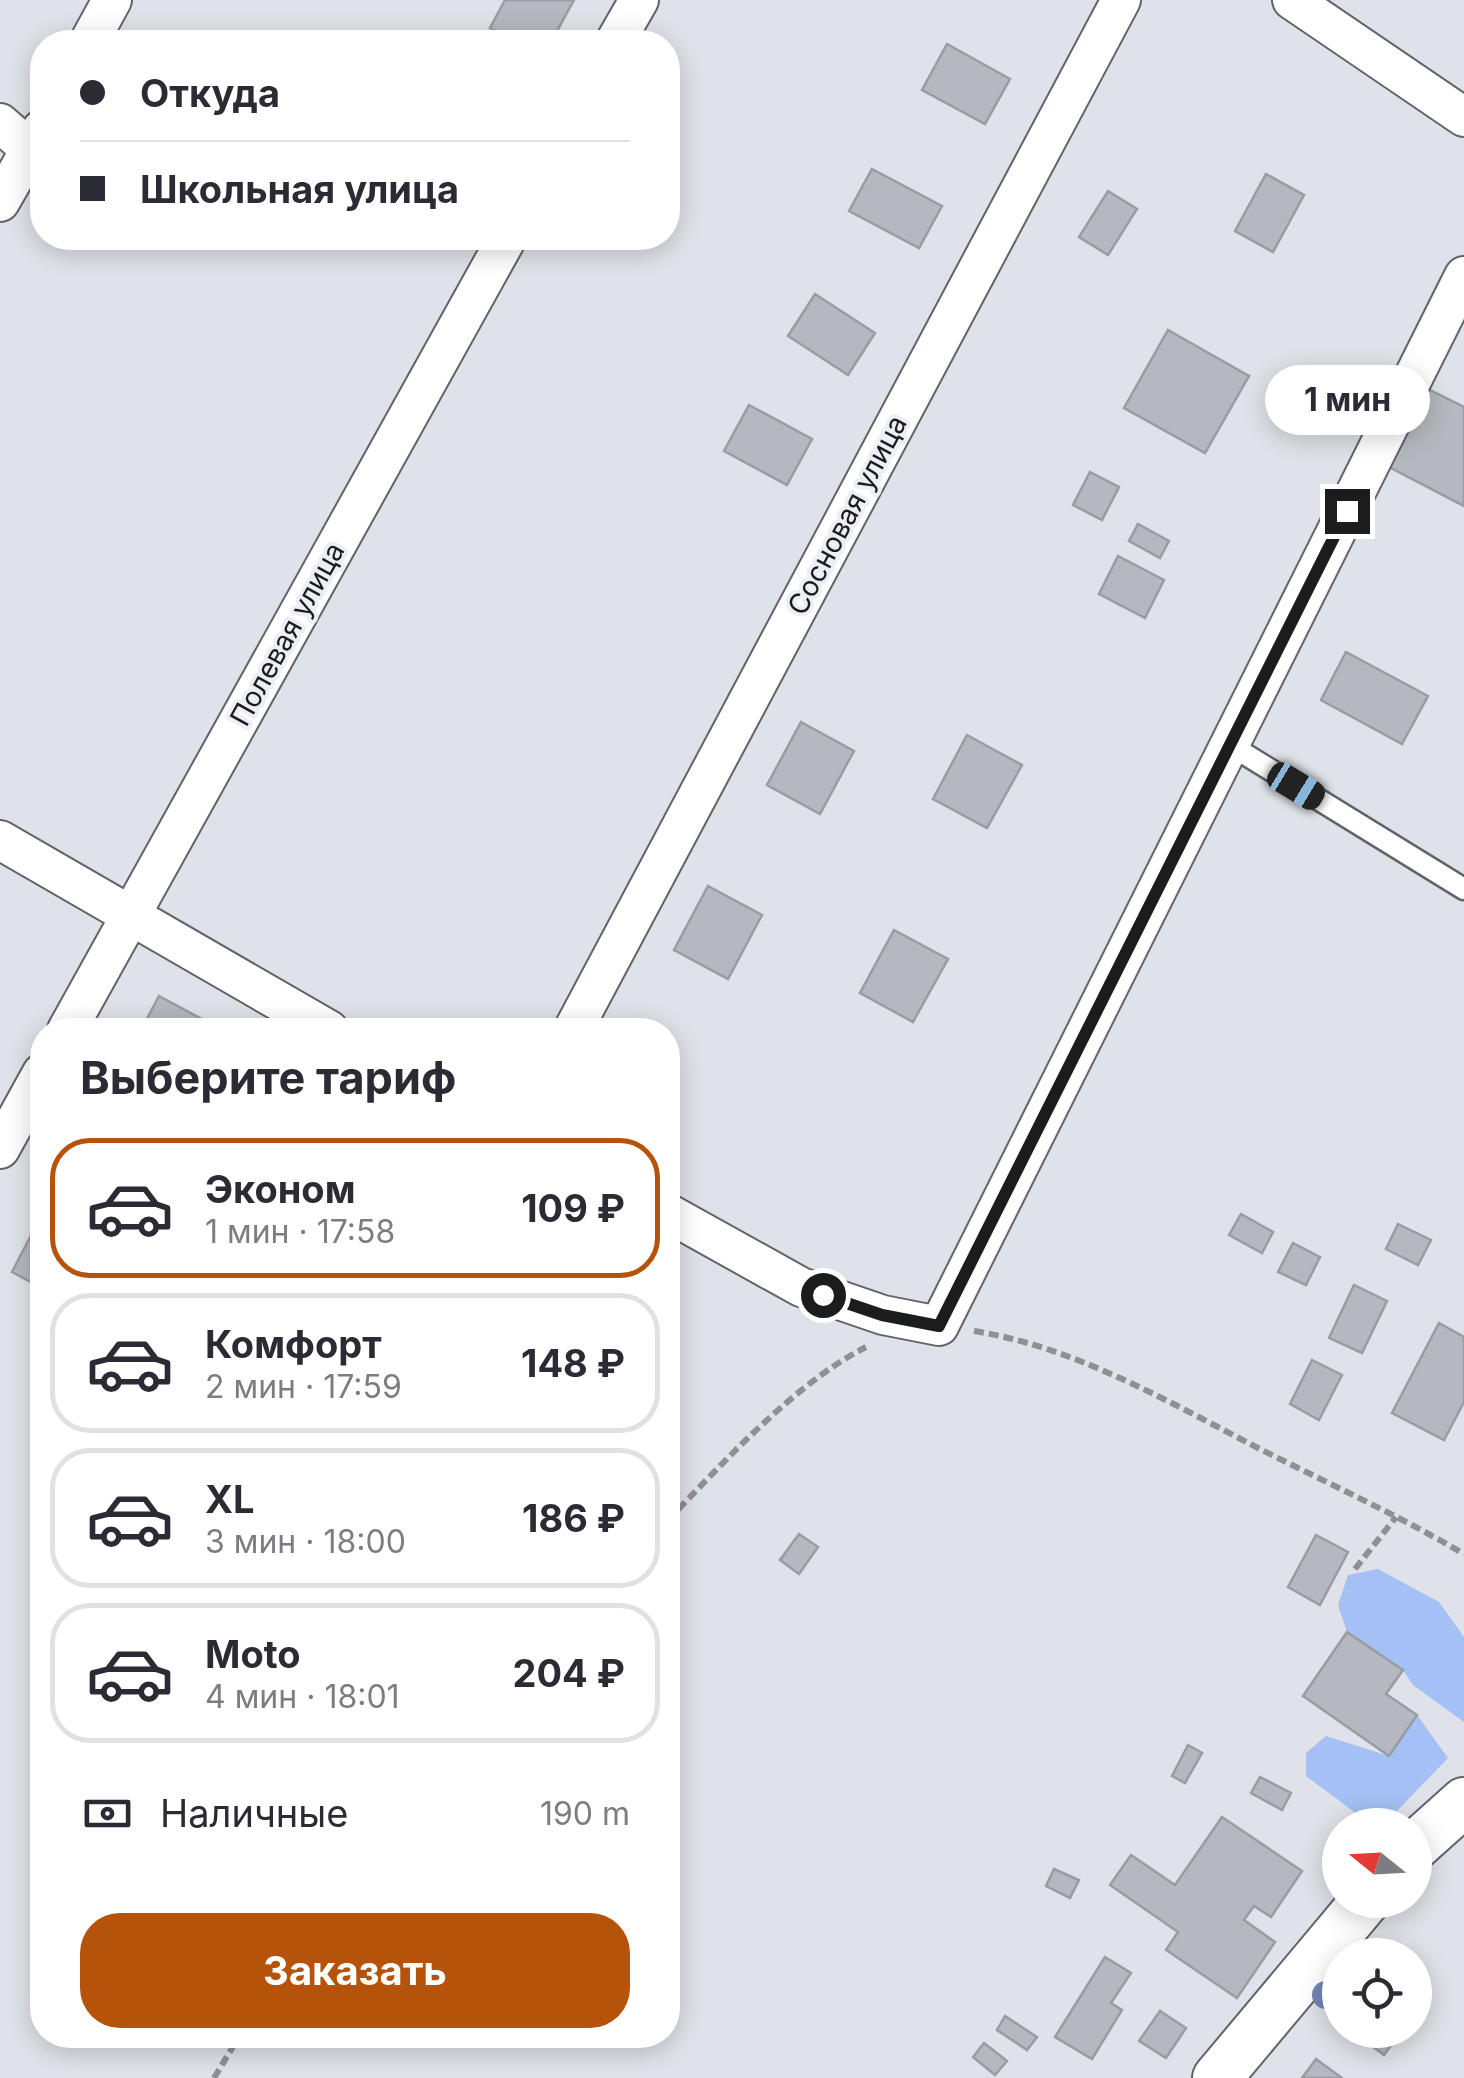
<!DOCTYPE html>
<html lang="ru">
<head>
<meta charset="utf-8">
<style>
	body { margin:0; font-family:Inter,sans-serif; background:#f7f7f7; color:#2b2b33; height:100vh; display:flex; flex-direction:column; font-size:38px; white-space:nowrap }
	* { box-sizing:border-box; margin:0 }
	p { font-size:32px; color:#7c7c81 }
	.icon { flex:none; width:55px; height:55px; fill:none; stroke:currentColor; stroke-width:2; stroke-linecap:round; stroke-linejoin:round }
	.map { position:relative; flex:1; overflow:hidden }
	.panel { position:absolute; left:30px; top:1018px; width:650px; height:1030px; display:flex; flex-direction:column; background:#fff; border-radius:40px; box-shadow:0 5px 25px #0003 }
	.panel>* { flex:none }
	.top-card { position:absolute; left:30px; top:30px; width:650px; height:220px; border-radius:40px; box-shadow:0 5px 25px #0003; display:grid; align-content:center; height:220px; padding:0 50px; background:#fff }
	.needle { width:65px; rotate:288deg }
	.buttons { position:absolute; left:1322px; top:1808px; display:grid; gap:20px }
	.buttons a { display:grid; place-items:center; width:110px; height:110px; border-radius:50%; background:#fff; box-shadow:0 5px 25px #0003; font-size:50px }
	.end { position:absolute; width:45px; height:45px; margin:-22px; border:12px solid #1b1c1e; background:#fff; box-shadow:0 0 0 5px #fff }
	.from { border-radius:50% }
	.bubble { position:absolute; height:70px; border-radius:35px; background:#fff; box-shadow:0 5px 25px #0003; font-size:32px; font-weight:700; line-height:70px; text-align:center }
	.car { position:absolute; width:30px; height:60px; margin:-30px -15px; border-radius:12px; box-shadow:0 0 8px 2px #0007; background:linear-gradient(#222 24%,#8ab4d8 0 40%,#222 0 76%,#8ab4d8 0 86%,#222 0) }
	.top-card b { display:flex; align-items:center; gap:35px; height:95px; font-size:38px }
	.top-card b+b { border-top:2px solid #e1e1e2 }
	.top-card i { width:25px; height:25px; background:#2b2b33 }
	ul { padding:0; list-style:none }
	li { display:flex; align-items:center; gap:30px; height:140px; margin:0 20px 15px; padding:0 30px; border:5px solid #e1e1e2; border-radius:40px }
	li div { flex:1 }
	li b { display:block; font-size:38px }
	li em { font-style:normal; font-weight:700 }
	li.selected { border-color:#b45309 }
	li>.icon { width:90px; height:90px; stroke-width:1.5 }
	h2 { padding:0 50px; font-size:45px; line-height:120px }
	.pay { display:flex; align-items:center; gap:25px; height:110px; padding:0 50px; font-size:38px }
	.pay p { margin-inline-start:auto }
	.button { display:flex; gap:20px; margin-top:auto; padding:20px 50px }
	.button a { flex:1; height:115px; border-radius:40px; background:#b45309; color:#fff; font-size:40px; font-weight:700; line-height:115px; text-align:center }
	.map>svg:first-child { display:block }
</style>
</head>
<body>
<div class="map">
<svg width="1464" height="2078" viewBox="0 0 1464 2078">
	<rect width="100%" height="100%" fill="#dfe2e8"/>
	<path fill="#a5c0f4" d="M1378 1569 1439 1602 1464 1637V1722L1413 1685 1403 1670 1347 1632 1338 1605 1348 1575Z
		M1417 1715 1448 1758 1395 1813 1357 1814 1306 1776V1753L1326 1736 1389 1756Z"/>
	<path fill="#b5b8be" stroke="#999ca2" stroke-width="2.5" d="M505 0H574L551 42H516L490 28Z
		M947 44 1010 79 985 124 922 90Z
		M872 169 942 206 919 248 849 211Z
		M1266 174 1304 195 1273 252 1235 231Z
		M1108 191 1137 209 1108 255 1079 237Z
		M815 294 875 333 848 375 788 336Z
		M1168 330 1249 376 1205 453 1124 408Z
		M1428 389 1464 407V506L1387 466Z
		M749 405 812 439 787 485 724 451Z
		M1090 472 1119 487 1102 520 1073 505Z
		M1138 524 1169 541 1160 558 1129 541Z
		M1118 556 1164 580 1145 618 1099 594Z
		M1346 652 1428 696 1402 744 1321 700Z
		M801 722 854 751 820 814 767 785Z
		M967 735 1022 765 987 828 933 799Z
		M708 886 762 915 728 979 674 950Z
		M894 930 948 959 913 1022 860 993Z
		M159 996 213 1025 210 1030H141Z
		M42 1214V1288L12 1272Z
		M1241 1214 1273 1232 1262 1253 1229 1235Z
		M1398 1224 1431 1240 1418 1265 1386 1249Z
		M1293 1243 1320 1257 1306 1285 1278 1272Z
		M1354 1285 1387 1301 1362 1353 1329 1338Z
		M1439 1323 1464 1337V1402L1444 1440 1392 1413Z
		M1312 1360 1342 1375 1319 1420 1290 1404Z
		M799 1534 818 1547 799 1574 780 1560Z
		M1316 1535 1348 1552 1320 1605 1288 1587Z
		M1347 1632 1403 1670 1386 1694 1417 1715 1389 1756 1303 1696Z
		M1188 1745 1202 1753 1185 1783 1172 1776Z
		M1260 1777 1291 1793 1282 1810 1251 1793Z
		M1222 1817 1302 1871 1271 1917 1254 1906 1244 1920 1275 1942 1237 1998 1166 1950 1178 1932 1110 1885 1131 1855 1175 1885Z
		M1054 1869 1079 1880 1070 1898 1046 1886Z
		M1105 1957 1131 1973 1111 2003 1122 2010 1092 2059 1055 2037Z
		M1160 2011 1186 2028 1166 2058 1139 2041Z
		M1005 2016 1037 2037 1027 2050 997 2030Z
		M1350 2030H1402L1384 2055Z
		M984 2043 1007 2061 995 2075 973 2057Z
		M1316 2059 1342 2078H1302Z"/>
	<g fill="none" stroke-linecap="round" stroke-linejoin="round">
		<defs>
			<path id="service" d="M1230 745 1464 889"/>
			<path id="minor" d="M1292 0 1464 117
				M89 42 112 0
				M615 42 639 0
				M0 123 31 150
				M0 202 42 129
				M0 840 329 1030
				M67 1030 507 238
				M573 1030 1121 0
				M0 1149 42 1073
				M668 1213 801 1287 883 1315 939 1326 1464 276"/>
			<path id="tertiary" d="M1415 1846 1464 1802
				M1217 2078 1366 1900"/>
		</defs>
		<use href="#service" stroke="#606368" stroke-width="25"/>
		<use href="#minor" stroke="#606368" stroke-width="42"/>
		<use href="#tertiary" stroke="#606368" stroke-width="52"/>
		<path stroke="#8e9094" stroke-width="6" stroke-dasharray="10 5" stroke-linecap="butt" d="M974 1331C1075 1347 1169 1402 1258 1448 1327 1483 1398 1515 1464 1554
			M668 1520C724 1462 794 1384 866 1347
			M1355 1569 1396 1517
			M214 2078 240 2035"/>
		<use href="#service" stroke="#fff" stroke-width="20"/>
		<use href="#minor" stroke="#fff" stroke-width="38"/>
		<use href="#tertiary" stroke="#fff" stroke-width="48"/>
	</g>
	<circle fill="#7387b5" cx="1326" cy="1995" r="14"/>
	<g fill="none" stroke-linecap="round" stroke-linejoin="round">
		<path stroke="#1b1c1e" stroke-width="12" d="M823 1295 882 1315 939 1326 1347 511"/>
	</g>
	<g text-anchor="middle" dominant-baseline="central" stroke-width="8" stroke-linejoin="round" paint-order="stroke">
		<g font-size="28" fill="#1b1c1e" stroke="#ecf0f6">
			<text transform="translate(847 515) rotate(-62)">Сосновая улица</text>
			<text transform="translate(287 634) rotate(-61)">Полевая улица</text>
		</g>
	</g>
</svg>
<div class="buttons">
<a><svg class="needle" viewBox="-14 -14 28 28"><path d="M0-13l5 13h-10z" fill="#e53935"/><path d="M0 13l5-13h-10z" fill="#7c7c81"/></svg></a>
<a><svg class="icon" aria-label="locate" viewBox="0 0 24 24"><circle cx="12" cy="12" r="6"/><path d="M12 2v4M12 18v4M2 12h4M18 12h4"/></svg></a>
</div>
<i class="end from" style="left:823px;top:1295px"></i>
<i class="end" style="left:1347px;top:511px"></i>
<div class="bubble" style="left:1265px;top:365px;width:165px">1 мин</div>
<i class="car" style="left:1296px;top:786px;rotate:121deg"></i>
<div class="top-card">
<b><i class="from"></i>Откуда</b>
<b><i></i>Школьная улица</b>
</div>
<section class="panel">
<h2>Выберите тариф</h2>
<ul>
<li class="selected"><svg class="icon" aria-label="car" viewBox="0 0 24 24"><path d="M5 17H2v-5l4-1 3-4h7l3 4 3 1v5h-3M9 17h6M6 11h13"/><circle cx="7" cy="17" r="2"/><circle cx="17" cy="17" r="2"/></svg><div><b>Эконом</b><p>1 мин · 17:58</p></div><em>109 ₽</em></li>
<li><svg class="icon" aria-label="car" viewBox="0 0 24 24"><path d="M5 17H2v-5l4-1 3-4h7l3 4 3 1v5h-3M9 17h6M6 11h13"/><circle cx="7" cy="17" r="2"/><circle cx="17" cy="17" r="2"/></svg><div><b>Комфорт</b><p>2 мин · 17:59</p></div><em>148 ₽</em></li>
<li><svg class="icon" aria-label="car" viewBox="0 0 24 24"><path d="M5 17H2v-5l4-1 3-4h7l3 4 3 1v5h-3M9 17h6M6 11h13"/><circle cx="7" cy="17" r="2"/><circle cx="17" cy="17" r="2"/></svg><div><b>XL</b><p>3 мин · 18:00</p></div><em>186 ₽</em></li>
<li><svg class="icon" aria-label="car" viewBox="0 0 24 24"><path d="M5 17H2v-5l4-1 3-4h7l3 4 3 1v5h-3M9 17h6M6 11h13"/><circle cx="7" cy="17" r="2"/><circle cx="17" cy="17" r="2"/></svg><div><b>Moto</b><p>4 мин · 18:01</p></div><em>204 ₽</em></li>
</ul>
<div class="pay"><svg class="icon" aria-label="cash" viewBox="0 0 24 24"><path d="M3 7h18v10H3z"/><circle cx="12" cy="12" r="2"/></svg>Наличные<p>190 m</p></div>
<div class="button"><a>Заказать</a></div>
</section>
</div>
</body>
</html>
